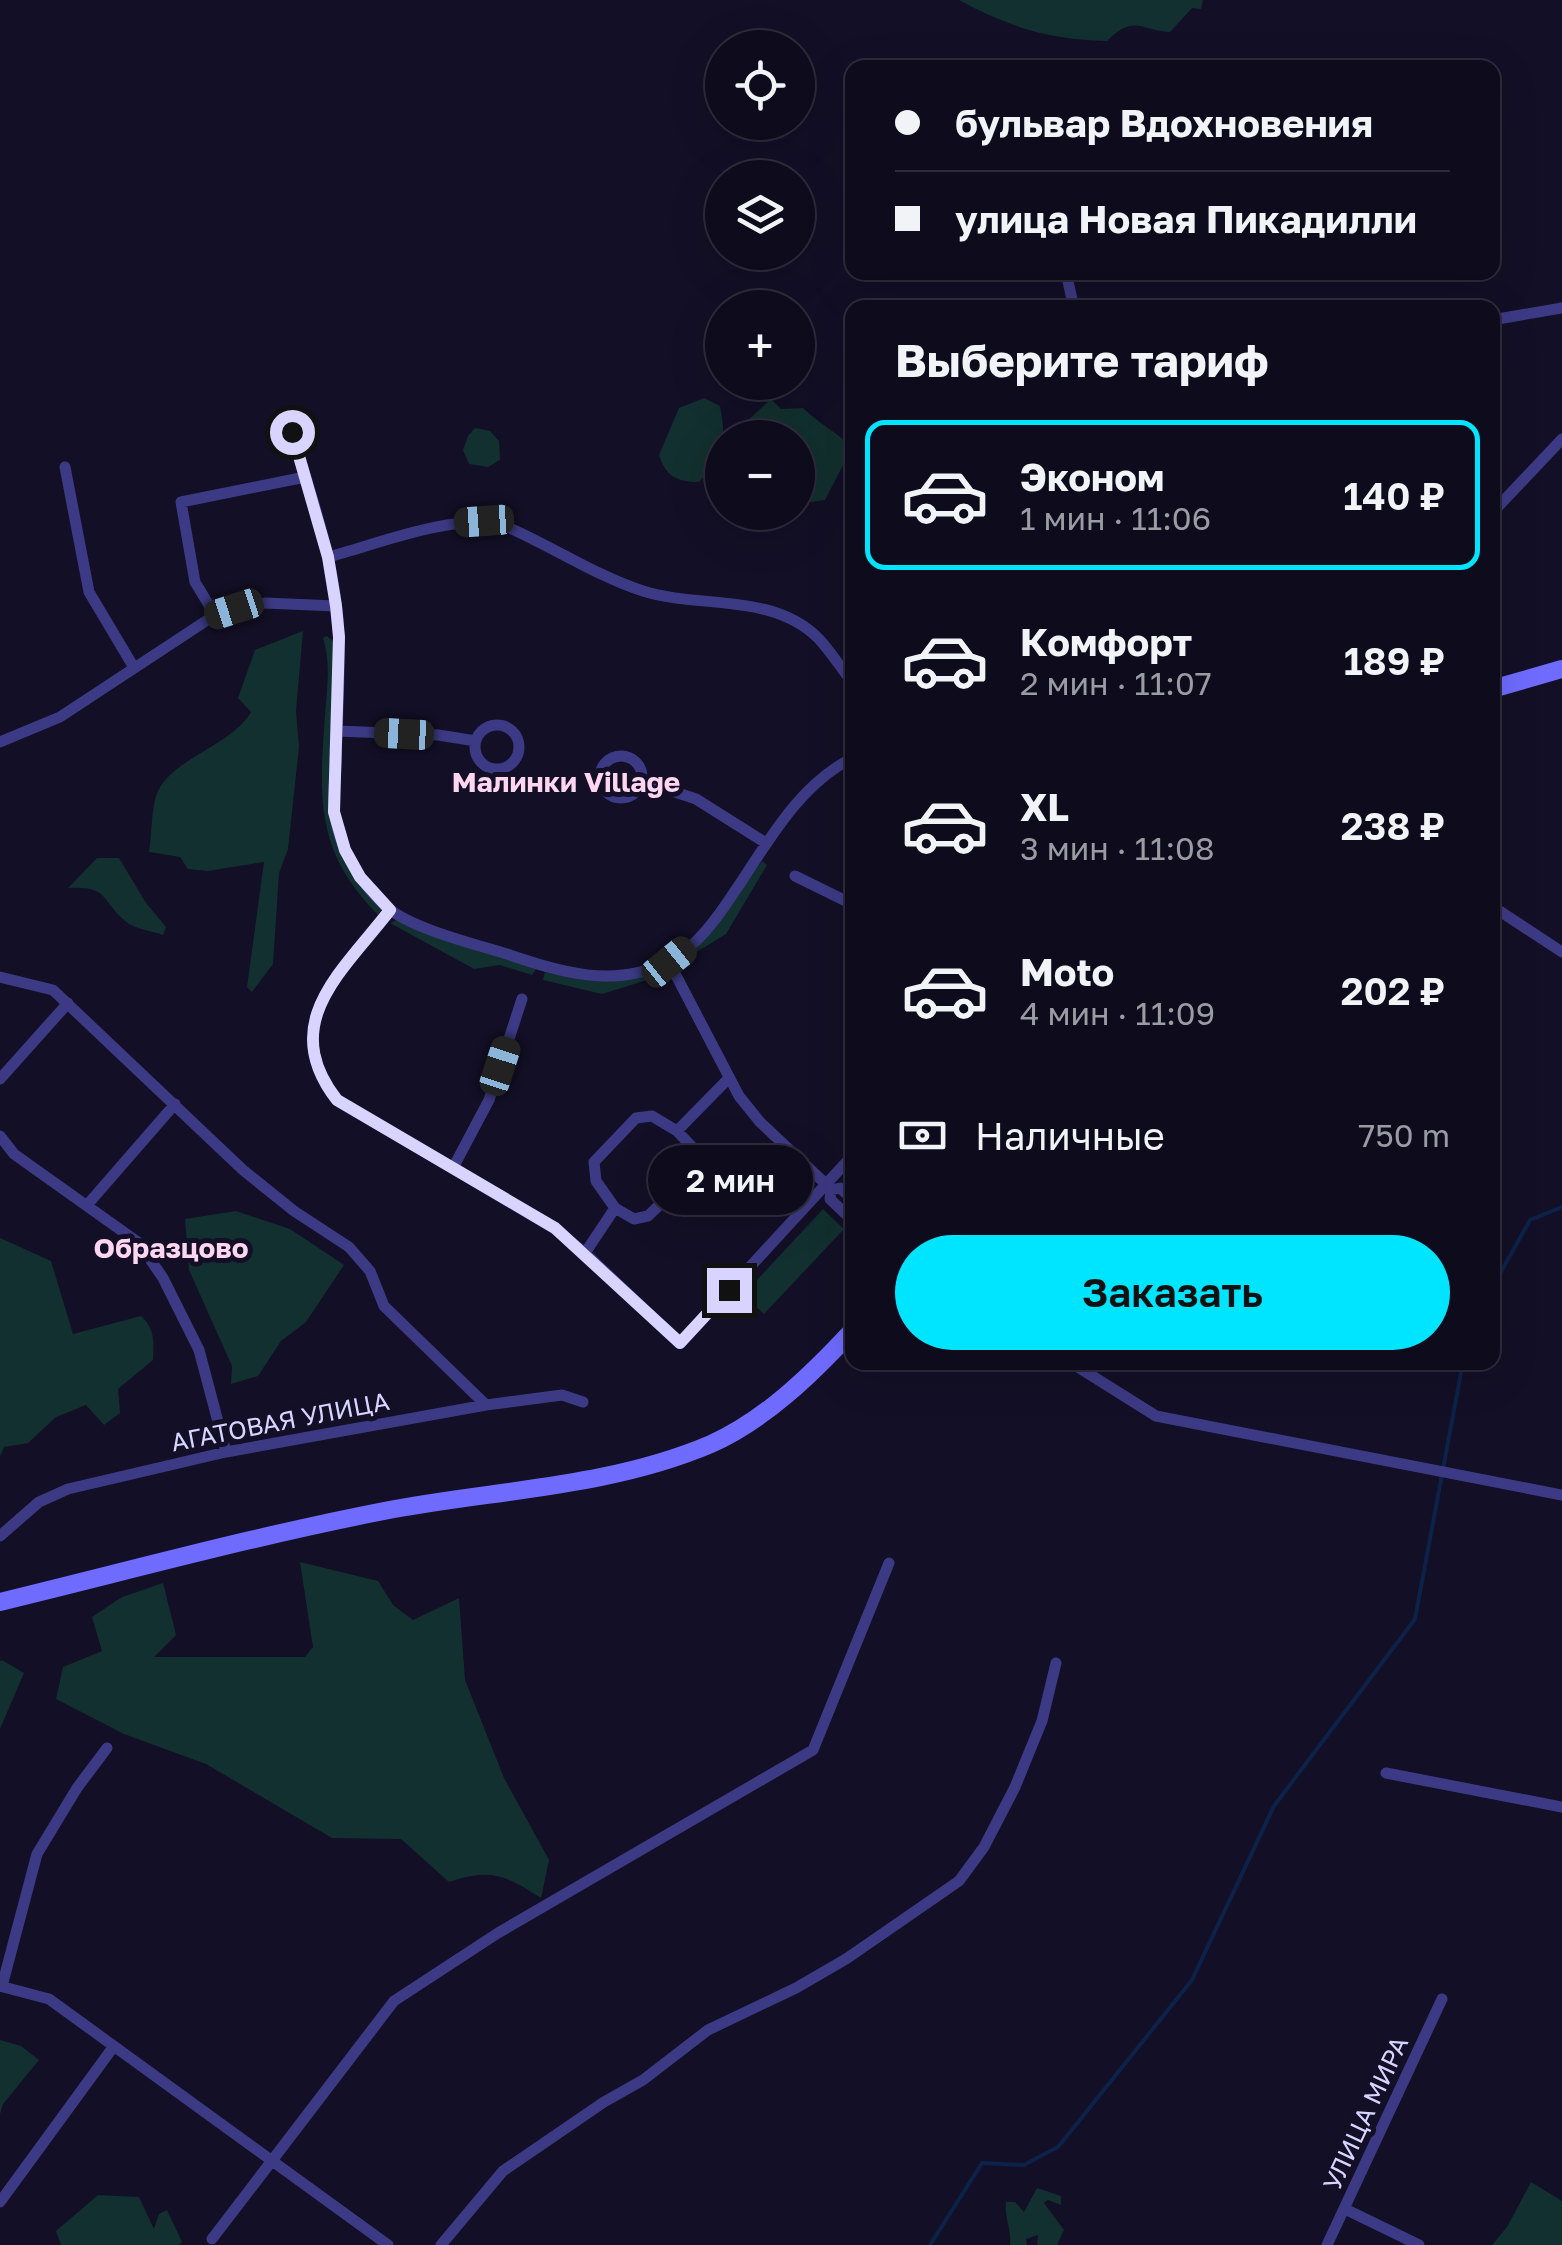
<!DOCTYPE html>
<html lang="ru">
<head>
<meta charset="utf-8">
<style>
	body { margin:0; font-family:"Golos Text",sans-serif; background:#1c1929; color:#f1f3f6; height:100vh; display:flex; flex-direction:column; font-size:38px; white-space:nowrap }
	* { box-sizing:border-box; margin:0 }
	p { font-size:32px; color:#9b9ba3 }
	.icon { flex:none; width:55px; height:55px; fill:none; stroke:currentColor; stroke-width:2; stroke-linecap:round; stroke-linejoin:round }
	.map { position:relative; flex:1; overflow:hidden }
	.panel { position:absolute; left:845px; top:300px; width:655px; height:1070px; display:flex; flex-direction:column; background:#0e0b1c; border-radius:20px; box-shadow:0 10px 40px #0002,0 0 0 2px #2e2b3b }
	.panel>* { flex:none }
	.top-card { position:absolute; left:845px; top:60px; width:655px; height:220px; border-radius:20px; box-shadow:0 10px 40px #0002,0 0 0 2px #2e2b3b; display:grid; align-content:center; height:220px; padding:0 50px; background:#0e0b1c }
	.buttons { position:absolute; left:705px; top:30px; display:grid; gap:20px }
	.buttons a { display:grid; place-items:center; width:110px; height:110px; border-radius:50%; background:#0e0b1c; box-shadow:0 10px 40px #0002,0 0 0 2px #2e2b3b; font-size:50px }
	.end { position:absolute; width:45px; height:45px; margin:-22px; border:12px solid #d9d4ff; background:#111; box-shadow:0 0 0 5px #111 }
	.from { border-radius:50% }
	.bubble { position:absolute; height:70px; border-radius:35px; background:#0e0b1c; box-shadow:0 10px 40px #0002,0 0 0 2px #2e2b3b; font-size:32px; font-weight:600; line-height:70px; text-align:center }
	.car { position:absolute; width:30px; height:60px; margin:-30px -15px; border-radius:12px; box-shadow:0 0 8px 2px #0007; background:linear-gradient(#222 24%,#8ab4d8 0 40%,#222 0 76%,#8ab4d8 0 86%,#222 0) }
	.top-card b { display:flex; align-items:center; gap:35px; height:95px; font-size:38px }
	.top-card b+b { border-top:2px solid #2e2b3b }
	.top-card i { width:25px; height:25px; background:#f1f3f6 }
	ul { padding:0; list-style:none }
	li { display:flex; align-items:center; gap:30px; height:150px; margin:0 20px 15px; padding:0 30px; border:5px solid transparent; border-radius:20px }
	li div { flex:1 }
	li b { display:block; font-size:38px }
	li em { font-style:normal; font-weight:600 }
	li.on { border-color:#00e5ff }
	li>.icon { width:90px; height:90px; stroke-width:1.5 }
	h2 { padding:0 50px; font-size:45px; line-height:120px }
	.pay { display:flex; align-items:center; gap:25px; height:110px; padding:0 50px; font-size:38px }
	.pay p { margin-inline-start:auto }
	.button { display:flex; gap:20px; margin-top:auto; padding:20px 50px }
	.button a { flex:1; height:115px; border-radius:60px; background:#00e5ff; color:#111; font-size:40px; font-weight:600; line-height:115px; text-align:center }
	.map>svg:first-child { display:block }
</style>
</head>
<body>
<div class="map">
<svg width="1562" height="2245" viewBox="0 0 1562 2245">
	<rect width="100%" height="100%" fill="#130f26"/>
	<path fill="#12302f" d="M959 0H1203L1201 9 1192 8 1170 32C1139 30 1134 14 1107 41 1050 40 1009 27 959 0Z
		M704 398 720 406C727 442 724 456 699 482 676 482 666 476 659 455L679 408Z
		M771 399 781 409 803 408C819 424 836 431 852 448L825 500 798 504V438L759 437 746 422Z
		M475 428 490 431 499 441 500 460 488 467 469 464 463 450 468 436Z
		M303 631 296 711 299 747 288 849 279 873 273 964 252 992 247 987 264 862 208 871 188 869 180 857 149 852C152 834 151 813 156 796 168 759 231 747 251 712L238 698 255 650Z
		M327 636 335 643 330 815 379 905 381 910 378 915C315 851 319 799 325 715 327 688 331 664 323 638Z
		M97 858H119L146 903 166 927 163 935C152 931 134 929 125 921 100 899 109 886 68 888Z
		M762 861 767 865 726 934 687 958 686 955 716 927Z
		M399 919 536 969 532 975 500 965 474 969 390 923Z
		M658 970 660 976 602 994 543 980 545 972C586 982 617 984 658 970Z
		M823 1209 844 1229 764 1314 743 1295Z
		M236 1211 290 1229 344 1265 306 1322 281 1341 258 1376 231 1384 232 1366 189 1270 185 1219Z
		M0 1238 51 1261 73 1334 141 1316C155 1329 154 1342 153 1360L118 1389 120 1413 104 1425 86 1405 56 1417 28 1443 4 1447 0 1456Z
		M300 1562 378 1581 393 1605 413 1620 459 1598 465 1680 504 1778 549 1860 541 1898C505 1875 491 1868 449 1882L401 1839 332 1838 206 1764 124 1734 56 1699 63 1667 102 1651 92 1617 122 1597 163 1583 176 1635 154 1657H305L313 1647Z
		M2 1660 24 1673 0 1729V1661Z
		M0 2040 21 2046 39 2060 3 2104 0 2114Z
		M1531 2182 1562 2201V2245H1492L1507 2227Z
		M1037 2188 1061 2196V2205L1048 2200 1044 2203 1064 2230 1057 2245H1037L1038 2235 1026 2239 1027 2245H1010C1012 2230 1004 2217 1006 2202H1015L1024 2212Z
		M98 2195 139 2197 154 2229 159 2214 167 2210 182 2242 179 2245H61L56 2231Z"/>
	<g fill="none" stroke-linecap="round" stroke-linejoin="round">
		<path stroke="#0c2248" stroke-width="4" d="M1492 1288 1530 1220 1562 1207
			M930 2245 982 2163 1024 2165 1058 2147 1192 1980 1274 1806 1415 1619 1463 1362"/>
		<path stroke="#3d3a85" stroke-width="11" d="M1067 277 1074 308
			M1492 320 1562 308
			M292 432C312 499 337 567 339 637 340 680 337 723 336 766 335 780 332 797 334 811 338 846 361 886 388 908 413 929 475 944 507 954 560 972 614 989 668 962 696 948 718 917 735 891 769 841 797 787 852 758
			M65 467 89 592 133 666
			M1492 513 1562 439
			M328 557C381 543 449 514 503 525 548 544 596 576 643 591 700 609 773 592 819 639 831 652 841 668 852 682
			M215 615 195 582 181 502 305 477
			M475 747a22 22 0 1 1 44 0a22 22 0 1 1-44 0Z
			M337 731 438 735 476 741
			M0 742 60 717 215 615 265 603 336 606
			M600 777a21 21 0 1 1 42 0a21 21 0 1 1-42 0Z
			M642 781 696 799 766 843
			M795 876 852 904
			M1492 906 1562 952
			M390 910C342 973 277 1022 337 1100L555 1229 585 1253 680 1343 852 1156
			M669 962 739 1096 760 1122 830 1188
			M0 977 53 990 243 1170 294 1211 349 1247 370 1271 384 1306 486 1405
			M0 1079 68 1003
			M0 1136 14 1154 139 1243 163 1278 199 1350 226 1452
			M454 1166 489 1100 522 999
			M852 1199 840 1188 831 1190 830 1199 852 1220
			M88 1204 175 1104
			M615 1208 596 1181 594 1162 636 1118 652 1116 677 1131
			M585 1253 615 1208 634 1219 648 1216 696 1170 695 1150 677 1131 729 1078
			M1070 1362 1156 1416 1562 1495
			M0 1536 39 1502 68 1489 226 1452 486 1405 562 1395 583 1402
			M1386 1773 1562 1807
			M0 1986 49 1999 388 2245
			M2 1986 37 1854 77 1788 107 1748
			M0 2202 114 2046
			M1345 2209 1419 2245
			M212 2239 394 2001 498 1933 813 1750 889 1563
			M441 2245 503 2171 604 2102 643 2080 708 2030 796 1988 846 1959 959 1881 984 1847 1015 1787 1042 1721 1056 1663
			M1327 2245 1442 1999"/>
		<path stroke="#6f6bff" stroke-width="18" d="M1492 689 1562 669
			M0 1602C128 1571 255 1536 384 1511 492 1490 608 1488 711 1444 765 1420 812 1374 852 1331"/>
	</g>
	<g fill="none" stroke-linecap="round" stroke-linejoin="round">
		<path stroke="#d9d4ff" stroke-width="12" d="M292 432 328 557 336 606 339 637 334 812 345 850 360 877 390 910C342 972 277 1023 337 1100L555 1228 680 1343 729 1290"/>
	</g>
	<g text-anchor="middle" dominant-baseline="central" stroke-width="10" stroke-linejoin="round" paint-order="stroke">
		<g font-size="25" fill="#d9d4ff" stroke="#130f26">
			<text transform="translate(280 1421) rotate(-11)">АГАТОВАЯ УЛИЦА</text>
			<text transform="translate(1365 2113) rotate(-65)">УЛИЦА МИРА</text>
		</g>
		<g font-size="28" font-weight="bold" fill="#ffd6f0" stroke="#130f26">
			<text x="566" y="781">Малинки Village</text>
			<text x="171" y="1247">Образцово</text>
		</g>
	</g>
</svg>
<div class="buttons">
<a><svg class="icon" aria-label="locate" viewBox="0 0 24 24"><circle cx="12" cy="12" r="6"/><path d="M12 2v4M12 18v4M2 12h4M18 12h4"/></svg></a>
<a><svg class="icon" aria-label="layers" viewBox="0 0 24 24"><path d="M12 4l9 5-9 5-9-5zM3 14l9 5 9-5"/></svg></a>
<a>+</a>
<a>−</a>
</div>
<i class="end from" style="left:292px;top:432px"></i>
<i class="end" style="left:729px;top:1290px"></i>
<div class="bubble" style="left:648px;top:1145px;width:165px">2 мин</div>
<i class="car" style="left:484px;top:521px;rotate:266deg"></i>
<i class="car" style="left:234px;top:609px;rotate:252deg"></i>
<i class="car" style="left:404px;top:734px;rotate:273deg"></i>
<i class="car" style="left:669px;top:962px;rotate:51deg"></i>
<i class="car" style="left:500px;top:1066px;rotate:18deg"></i>
<div class="top-card">
<b><i class="from"></i>бульвар Вдохновения</b>
<b><i></i>улица Новая Пикадилли</b>
</div>
<section class="panel">
<h2>Выберите тариф</h2>
<ul>
<li class="on"><svg class="icon" aria-label="car" viewBox="0 0 24 24"><path d="M5 17H2v-5l4-1 3-4h7l3 4 3 1v5h-3M9 17h6M6 11h13"/><circle cx="7" cy="17" r="2"/><circle cx="17" cy="17" r="2"/></svg><div><b>Эконом</b><p>1 мин · 11:06</p></div><em>140 ₽</em></li>
<li><svg class="icon" aria-label="car" viewBox="0 0 24 24"><path d="M5 17H2v-5l4-1 3-4h7l3 4 3 1v5h-3M9 17h6M6 11h13"/><circle cx="7" cy="17" r="2"/><circle cx="17" cy="17" r="2"/></svg><div><b>Комфорт</b><p>2 мин · 11:07</p></div><em>189 ₽</em></li>
<li><svg class="icon" aria-label="car" viewBox="0 0 24 24"><path d="M5 17H2v-5l4-1 3-4h7l3 4 3 1v5h-3M9 17h6M6 11h13"/><circle cx="7" cy="17" r="2"/><circle cx="17" cy="17" r="2"/></svg><div><b>XL</b><p>3 мин · 11:08</p></div><em>238 ₽</em></li>
<li><svg class="icon" aria-label="car" viewBox="0 0 24 24"><path d="M5 17H2v-5l4-1 3-4h7l3 4 3 1v5h-3M9 17h6M6 11h13"/><circle cx="7" cy="17" r="2"/><circle cx="17" cy="17" r="2"/></svg><div><b>Moto</b><p>4 мин · 11:09</p></div><em>202 ₽</em></li>
</ul>
<div class="pay"><svg class="icon" aria-label="cash" viewBox="0 0 24 24"><path d="M3 7h18v10H3z"/><circle cx="12" cy="12" r="2"/></svg>Наличные<p>750 m</p></div>
<div class="button"><a>Заказать</a></div>
</section>
</div>
</body>
</html>
